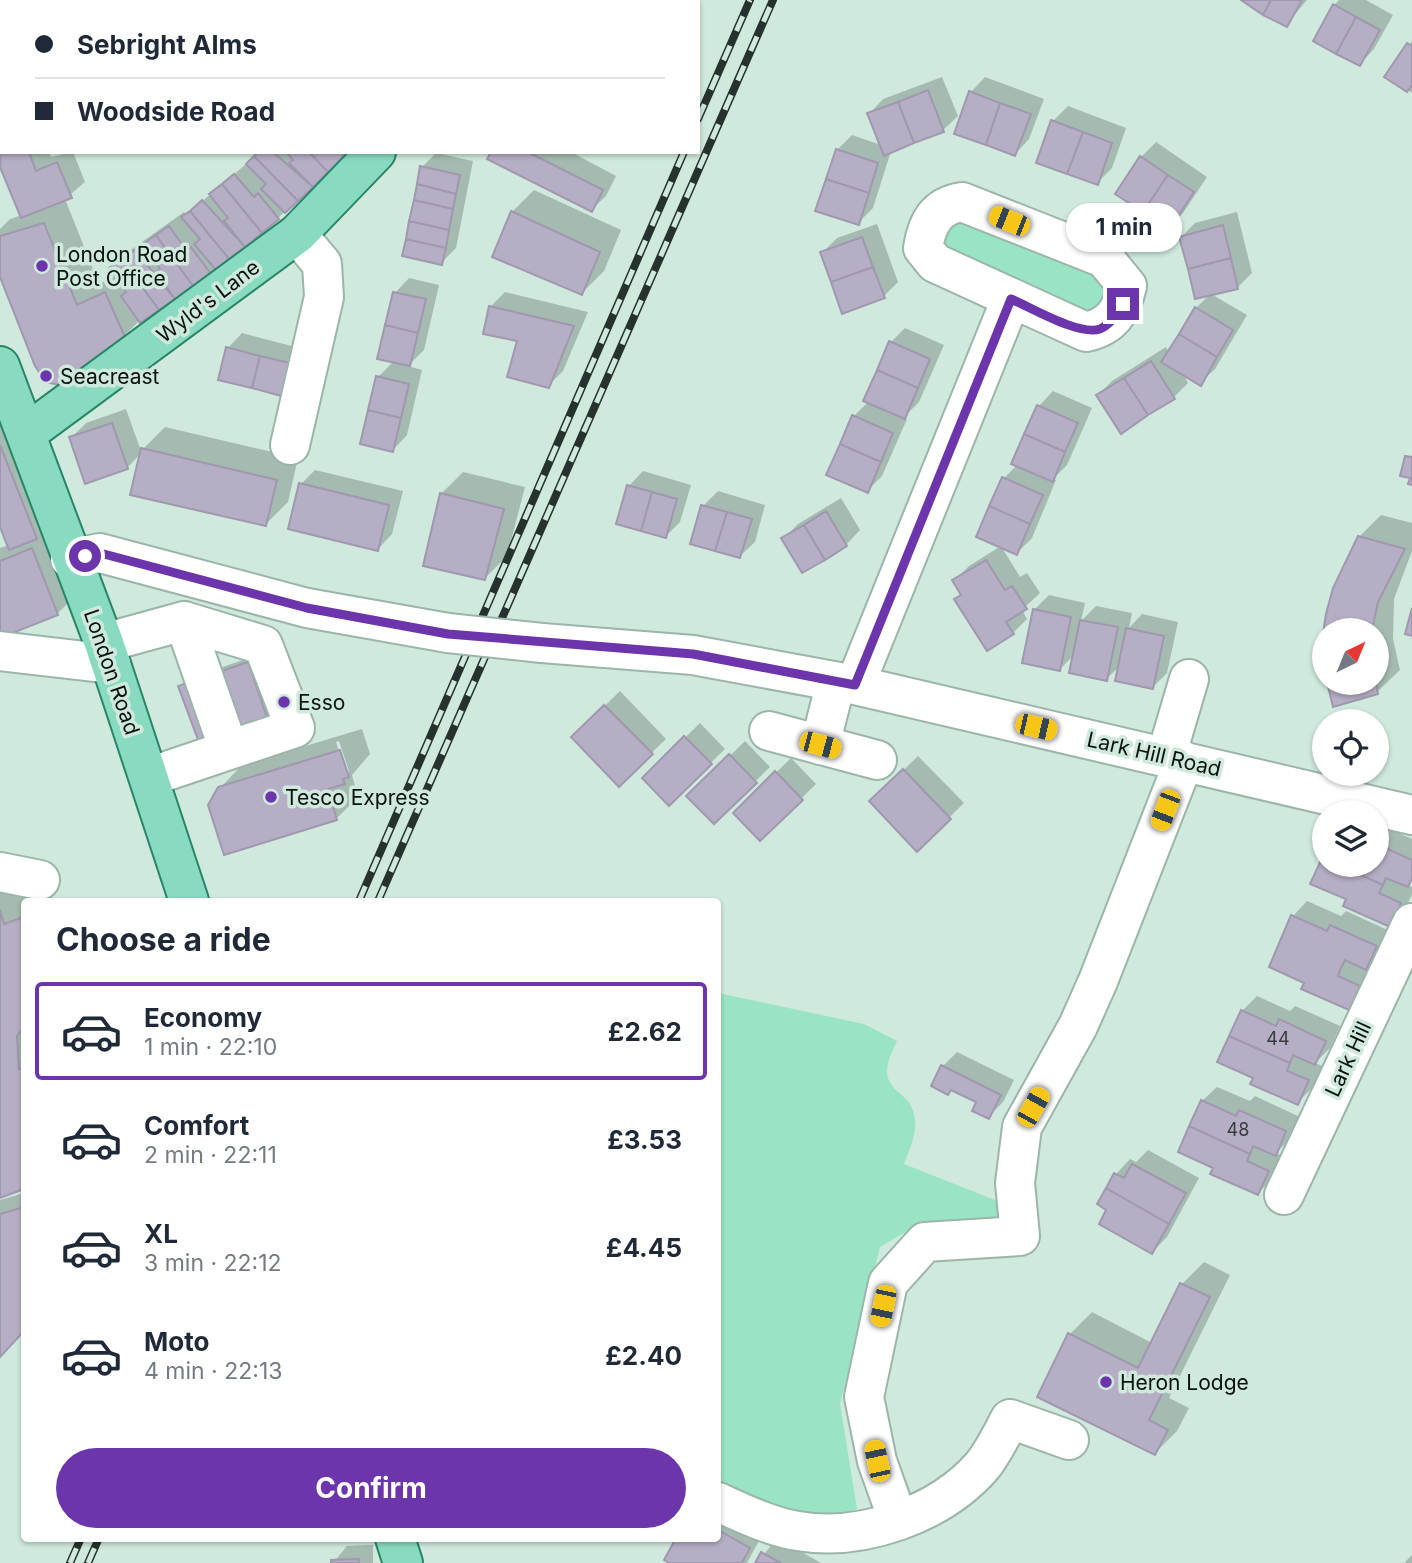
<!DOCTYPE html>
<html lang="en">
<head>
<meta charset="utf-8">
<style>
	body { margin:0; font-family:Inter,sans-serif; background:#f2f2f3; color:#1f2937; height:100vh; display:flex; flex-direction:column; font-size:26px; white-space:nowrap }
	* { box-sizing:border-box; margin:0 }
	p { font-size:23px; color:#747a83 }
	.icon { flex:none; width:38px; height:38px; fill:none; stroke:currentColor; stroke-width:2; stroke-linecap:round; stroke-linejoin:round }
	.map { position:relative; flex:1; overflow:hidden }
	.side { position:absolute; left:21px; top:898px; width:700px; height:644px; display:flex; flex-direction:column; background:#fff; border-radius:7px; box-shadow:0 2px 5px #0004 }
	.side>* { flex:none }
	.hud { position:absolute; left:0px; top:0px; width:700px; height:154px; box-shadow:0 2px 5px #0004; display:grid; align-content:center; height:154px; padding:0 35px; background:#fff }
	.needle { width:46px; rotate:43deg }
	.buttons { position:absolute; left:1312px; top:618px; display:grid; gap:14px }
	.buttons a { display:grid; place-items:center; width:77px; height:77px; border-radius:50%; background:#fff; box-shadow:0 2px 5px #0004; font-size:35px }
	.end { position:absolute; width:32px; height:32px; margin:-16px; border:9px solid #6d35ac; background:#fff; box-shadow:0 0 0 4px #fff }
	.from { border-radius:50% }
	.bubble { position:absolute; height:49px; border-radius:24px; background:#fff; box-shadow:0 2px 5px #0004; font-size:23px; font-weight:700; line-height:49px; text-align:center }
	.car { position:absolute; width:21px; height:42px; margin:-21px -10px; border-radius:9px; box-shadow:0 0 5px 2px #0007; background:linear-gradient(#f5c518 24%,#345 0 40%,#f5c518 0 76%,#345 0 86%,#f5c518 0) }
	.hud b { display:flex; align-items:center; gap:24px; height:66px; font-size:26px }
	.hud b+b { border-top:2px solid #e0e1e3 }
	.hud i { width:18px; height:18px; background:#1f2937 }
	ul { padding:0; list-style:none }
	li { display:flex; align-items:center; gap:21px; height:98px; margin:0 14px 10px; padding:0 21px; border:4px solid transparent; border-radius:7px }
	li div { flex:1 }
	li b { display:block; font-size:26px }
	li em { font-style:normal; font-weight:700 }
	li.selected { border-color:#6d35ac }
	li>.icon { width:63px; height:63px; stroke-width:1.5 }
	h2 { padding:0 35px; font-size:32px; line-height:84px }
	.button { display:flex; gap:14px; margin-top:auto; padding:14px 35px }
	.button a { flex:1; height:80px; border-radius:42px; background:#6d35ac; color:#fff; font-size:28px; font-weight:700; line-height:80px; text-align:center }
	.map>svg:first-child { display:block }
</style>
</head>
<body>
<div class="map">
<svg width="1412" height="1563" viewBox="0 0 1412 1563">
	<rect width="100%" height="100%" fill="#cfe9dd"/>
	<path fill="#99e4c5" d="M947 212 1101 267 1113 294 1090 316 941 254Z
		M718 993 864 1024 897 1041C889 1058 880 1075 896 1090 901 1095 909 1100 911 1106 921 1126 911 1145 904 1164L1005 1204 999 1227 924 1221 880 1247 840 1404 857 1509 828 1521 757 1508 718 1487Z"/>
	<path fill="#0003" fill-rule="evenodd" d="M25 0H115L23 2Z
		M392 0H464L466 2H390Z
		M1243 0H1307L1286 25Z
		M1339 0H1366L1393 15 1374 49 1360 64 1334 5Z
		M1412 41V93L1387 77Z
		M2 56V152H49L51 157 73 152 85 182 65 199 99 284 116 276 111 269 125 254 184 212 186 215 260 152H346L278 218 216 268 140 320 124 336 0 272V229L10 219 22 215 0 163Z
		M942 77 958 116 943 130 891 151 873 208 858 223 837 150 852 135 881 145 869 114 883 99Z
		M985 77 1044 99 1029 139 1015 154 971 92Z
		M1068 106 1126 128 1112 168 1097 183 1053 121Z
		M1156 142 1207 177 1183 213 1169 228 1141 157Z
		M493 152H571L616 176 606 196 591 210Z
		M436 153 473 161 456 248 441 263 422 167Z
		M534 190 621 230 604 271 582 293 512 212Z
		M1237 212 1252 273 1238 287 1211 294 1247 315 1215 369 1200 383 1182 372 1188 383 1174 397 1098 395 1112 381 1166 347 1169 353 1196 308 1210 294 1181 237 1195 223Z
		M877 224 898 282 884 296 822 253 837 238Z
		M409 278 439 285 424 350 408 366 422 370 407 435 393 450 378 377 394 361 395 293Z
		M505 292 588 312 563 371 548 386 520 340 490 307Z
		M905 328 944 345 919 402 904 417 907 419 882 476 867 491 854 416 868 402 891 342Z
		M242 333 307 350 299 380 228 348Z
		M1053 391 1092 408 1067 465 1053 479 1056 480 1032 538 1017 553 1004 478 1017 465 1013 463 1039 406Z
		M126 409 141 451 165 427 298 458 288 502 266 524 142 452 127 468 71 438 86 423Z
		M10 418 50 523 41 533 54 527 79 592 57 614 0 636V548L9 545 0 522V422Z
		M315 470 403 491 392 534 378 549 301 484Z
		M643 471 691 485 680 522 666 536 629 486Z
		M463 472 525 487 507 556 485 578 441 494Z
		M718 491 765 505 755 542 740 556 703 506Z
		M841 498 860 530 846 545 783 539 798 524Z
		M1381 515 1412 523V551L1394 599 1393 639 1400 670 1377 692 1328 682H1377V630H1327L1359 537Z
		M1001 546 1020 577 1027 573 1040 593 1022 610 1027 619 1013 633 957 599 962 594 954 581 969 566Z
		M1049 595 1085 603 1081 621 1096 606 1132 613 1129 628 1142 614 1178 622 1167 673 1153 687 1120 666 1106 679 1075 654 1060 669 1034 610Z
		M255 656 280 730 180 686 187 679Z
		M620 691 666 739 619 784 573 737Z
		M700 723 725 749 669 804 644 778Z
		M362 729 370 754 352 775 358 797 336 819 220 788 242 765ZM339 741 349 771 346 774 336 742Z
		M745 741 770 767 714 822 689 796Z
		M918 756 964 803 917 849 872 801Z
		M791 758 816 784 760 839 735 813Z
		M1387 828 1412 839V881L1408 885 1412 887V894L1405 910 1390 925 1348 899 1313 883 1325 855V864H1377V831L1382 833Z
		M17 874 26 901 24 1187 0 1196V882Z
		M47 896 49 901H32Z
		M1307 901 1341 916 1346 911 1390 931 1380 954 1366 968 1373 971 1363 993 1348 1008 1306 982 1293 916Z
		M1257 996 1290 1011 1295 1006 1340 1026 1330 1048 1315 1063 1322 1066 1312 1088 1297 1103 1255 1077 1242 1011Z
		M957 1052 1014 1080 1003 1102 988 1117 978 1102 943 1066Z
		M1217 1087 1250 1101 1255 1096 1300 1117 1290 1139 1276 1153 1282 1156 1272 1179 1258 1193 1215 1167 1202 1101Z
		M1148 1150 1199 1178 1167 1237 1152 1252 1109 1209 1099 1203 1116 1174 1130 1159 1136 1162Z
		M24 1193V1330L0 1355V1200Z
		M1204 1262 1230 1275 1169 1398 1189 1408 1177 1431 1155 1453 1070 1334 1092 1312 1152 1343 1182 1284Z
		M718 1507 763 1533 747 1563H672L718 1538Z
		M777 1538 821 1563H757Z
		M373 1545V1563H333L347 1546Z
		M1412 1555V1563H1406L1405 1562Z"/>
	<path fill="#b6aec4" stroke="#a098ae" stroke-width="2" d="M25 0H74L75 2H23Z
		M573 0H618L621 2H574Z
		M1241 0H1271L1263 15Z
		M1271 0H1302L1287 27 1263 15Z
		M1333 4 1356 17 1336 54 1313 41Z
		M1356 17 1380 30 1360 66 1336 54Z
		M1407 43 1412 46V85L1407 92 1384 77Z
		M2 68V147L0 148V69Z
		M928 90 944 132 914 143 898 102Z
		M969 91 1000 103 986 145 954 134Z
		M898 102 914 143 884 156 867 113Z
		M1000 103 1031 114 1015 156 986 145Z
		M1051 120 1083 132 1067 174 1036 163Z
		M1083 132 1112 143 1098 185 1067 174Z
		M2 147V152H29L36 171 57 162 72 198 21 218 0 167Z
		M836 149 878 163 869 193 826 179Z
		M258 152H273L313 187 298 201 254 156Z
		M286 152H309L328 172 313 187 289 163 293 160Z
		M309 152H340L344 156 328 172Z
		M491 152H528L603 190 592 212 487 159Z
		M254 156 298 201 285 213 261 189 266 184 246 164Z
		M1140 156 1168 175 1143 212 1115 194Z
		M420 166 460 175 456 194 417 184Z
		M234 174 254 197 258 193 279 219 262 233 222 184Z
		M1168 175 1194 192 1169 230 1143 212Z
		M826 179 869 193 859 225 815 211Z
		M222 184 262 233 245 247 224 221 228 218 209 194Z
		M417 184 456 194 453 209 414 200Z
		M202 200 245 247 229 259 190 211Z
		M414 200 453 209 449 230 409 221Z
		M190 211 229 259 216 270 194 244 200 239 181 217Z
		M511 211 600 252 582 295 492 257Z
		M409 221 449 230 446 248 406 239Z
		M44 223 77 305 105 292 125 337 59 385 46 382 35 366 0 277V236Z
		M1223 225 1231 258 1188 269 1179 237Z
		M169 226 186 250 191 247 211 274 193 286 156 235Z
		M156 235 193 286 175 299 156 272 160 269 143 244Z
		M862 237 873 267 831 282 820 252Z
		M406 239 446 248 442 265 402 256Z
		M135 250 175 299 159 310 122 259Z
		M1231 258 1238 289 1195 299 1188 269Z
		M122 259 159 310 140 323 121 296 126 292 109 268Z
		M873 267 885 298 842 314 831 282Z
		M393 292 426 299 418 333 385 325Z
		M489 306 574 326 549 388 507 377 517 341 483 334Z
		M1195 307 1233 330 1217 357 1179 334Z
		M385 325 418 333 410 366 377 359Z
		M1179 334 1217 357 1201 386 1161 362Z
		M889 341 930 359 918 388 877 370Z
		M226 347 260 356 252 388 218 380Z
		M260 356 294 364 285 397 252 388Z
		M1151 361 1175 399 1148 415 1124 378Z
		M877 370 918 388 905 419 863 401Z
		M376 376 409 384 401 418 368 410Z
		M1124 378 1148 415 1121 434 1096 395Z
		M1037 405 1078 423 1065 452 1024 434Z
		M368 410 401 418 393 452 360 444Z
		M852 415 893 433 881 462 840 444Z
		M112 423 128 469 85 484 69 437Z
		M1024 434 1065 452 1053 482 1011 464Z
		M840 444 881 462 868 493 826 475Z
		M0 445 37 539 9 550 0 527Z
		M141 448 277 480 266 526 130 495Z
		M1405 456 1412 457V485L1408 484 1410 478 1400 476Z
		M1002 477 1043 495 1030 524 989 506Z
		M299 483 389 505 378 551 288 529Z
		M627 485 652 492 641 531 616 524Z
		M652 492 677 499 666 538 641 531Z
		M440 493 504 509 485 580 423 566Z
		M701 505 727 512 715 551 690 544Z
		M989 506 1030 524 1017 555 976 537Z
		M826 511 847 546 825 560 804 525Z
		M727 512 752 519 740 558 715 551Z
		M804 525 825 560 802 573 781 538Z
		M1358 536 1405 549 1378 602 1372 630H1325V675L1322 639 1326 614 1333 588Z
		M32 548 58 615 0 638V561Z
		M986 560 1005 590 1012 586 1027 609 1006 622 1014 634 987 651 954 599 961 595 952 580Z
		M1412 608V636L1405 634Z
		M1033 609 1071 617 1060 671 1022 663Z
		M1080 620 1118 627 1107 681 1069 673Z
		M1126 628 1164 636 1153 689 1115 681Z
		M248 662 274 738 206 761 178 686Z
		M1327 682H1376L1378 694 1333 707Z
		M604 705 653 754 619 787 571 737Z
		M684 736 712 764 669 806 642 778Z
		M340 750 349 777 343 779 345 784 328 789 337 820 224 855 208 805 218 787Z
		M729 754 757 783 714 824 686 796Z
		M903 769 951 819 917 852 869 801Z
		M775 771 803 800 760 841 733 813Z
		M1377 844 1412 860V878L1408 887 1386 878 1383 885 1336 864H1377Z
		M1322 858 1325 864H1336L1383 885 1379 893 1401 903 1390 927 1343 906 1346 899 1310 884Z
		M0 910 4 924 24 917V1028L17 1036 19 1069H24V1189L0 1198Z
		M1291 915 1327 931 1330 925 1377 946 1366 970 1345 960 1341 968 1338 976 1360 986 1349 1010 1301 989 1304 983 1269 967Z
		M1241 1010 1276 1026 1279 1019 1326 1041 1315 1065 1293 1055 1290 1063 1229 1036Z
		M1229 1036 1290 1063 1287 1071 1309 1080 1298 1105 1250 1084 1253 1078 1217 1062Z
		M941 1065 1001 1095 989 1119 972 1111 976 1102 951 1090 948 1095 931 1086Z
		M1201 1100 1236 1116 1239 1110 1286 1131 1276 1156 1253 1146 1250 1154 1189 1126Z
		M1189 1126 1250 1154 1247 1161 1269 1171 1258 1195 1210 1174 1213 1168 1178 1152Z
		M1132 1164 1186 1193 1169 1224 1106 1188 1114 1173 1124 1178Z
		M1106 1188 1169 1224 1152 1254 1099 1224 1106 1210 1097 1204Z
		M24 1207V1331L0 1357V1214Z
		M1180 1283 1210 1297 1149 1420 1168 1430 1155 1455 1037 1397 1068 1333 1138 1368Z
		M718 1530 750 1548 742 1563H669L664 1560 676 1538H718Z
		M761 1552 781 1563H755Z
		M359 1559V1563H331V1560Z"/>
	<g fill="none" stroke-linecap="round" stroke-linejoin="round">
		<defs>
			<path id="minor" d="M962 202 1104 258 1127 286C1121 312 1112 326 1086 332L935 263 923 248C927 223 936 206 962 202Z
				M290 445 324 297 322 264 297 234
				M70 559 100 553 307 608 448 633
				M184 621 263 645 295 728 229 750
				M104 643 184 621 229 750 149 777
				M542 643 693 655 855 685 1412 815
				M0 651 111 664
				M855 685 1011 299
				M769 731 877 760
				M820 745 836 682
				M1166 757 1189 679
				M0 872 40 880
				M1284 1195 1412 923
				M718 1502C742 1513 771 1527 798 1531 862 1542 941 1514 983 1465 994 1451 1002 1434 1010 1419L1069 1440
				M898 1520 877 1461 864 1397 888 1283 925 1242 1020 1236 1015 1183 1022 1127 1078 1026 1098 981 1184 761"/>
			<path id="major" d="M486 2 488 0
				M0 366 104 643 189 901
				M27 433 297 234 376 152
				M395 1538 403 1563"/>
		</defs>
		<use href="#minor" stroke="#9cb5aa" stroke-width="42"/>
		<use href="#major" stroke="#298567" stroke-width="42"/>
		<use href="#minor" stroke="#fff" stroke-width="38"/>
		<use href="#major" stroke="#88dbc0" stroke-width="38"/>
		<defs>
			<path id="rail" d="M698 119 750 0
				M359 901 684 152
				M378 901 773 0
				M70 1563 81 1538
				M88 1563 99 1538"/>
		</defs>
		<use href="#rail" stroke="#26322d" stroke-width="8"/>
		<use href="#rail" stroke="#cfe9dd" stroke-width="5" stroke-dasharray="16" stroke-linecap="butt"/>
		<defs>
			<path id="minor-bridge" d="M448 633 542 643"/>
		</defs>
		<use href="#minor-bridge" stroke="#9cb5aa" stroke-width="42" stroke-linecap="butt"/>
		<use href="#minor-bridge" stroke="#fff" stroke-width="38"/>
	</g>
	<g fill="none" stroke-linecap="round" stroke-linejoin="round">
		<path stroke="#6d35ac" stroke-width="9" d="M85 556 100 553 307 608 448 634 693 654 855 685 1011 299C1032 308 1079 336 1100 329 1111 324 1117 314 1123 304"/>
	</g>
	<g fill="#6d35ac" stroke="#cfe9dd" stroke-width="2.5">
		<circle cx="42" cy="266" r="7"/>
		<circle cx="46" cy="376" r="7"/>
		<circle cx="284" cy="702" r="7"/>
		<circle cx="271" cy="797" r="7"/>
		<circle cx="1106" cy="1382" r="7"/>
	</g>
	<g text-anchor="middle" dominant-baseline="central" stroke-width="7" stroke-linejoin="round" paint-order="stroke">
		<g font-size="18" fill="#353a3c">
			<text x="1278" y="1038">44</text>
			<text x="1238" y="1129">48</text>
		</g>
		<g font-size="21" fill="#0a130f" stroke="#cfe9dd" text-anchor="start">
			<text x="56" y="254">London Road<tspan x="56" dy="24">Post Office</tspan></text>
			<text x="60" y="376">Seacreast</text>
			<text x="298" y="702">Esso</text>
			<text x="285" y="797">Tesco Express</text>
			<text x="1120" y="1382">Heron Lodge</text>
		</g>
		<g font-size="21" fill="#0a130f" stroke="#cfe9dd">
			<text transform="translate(208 301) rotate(-37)">Wyld's Lane</text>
			<text transform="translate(112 672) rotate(71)">London Road</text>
			<text transform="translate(1154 754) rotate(13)">Lark Hill Road</text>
			<text transform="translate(1348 1059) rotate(-65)">Lark Hill</text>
		</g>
	</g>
</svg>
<div class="buttons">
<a><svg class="needle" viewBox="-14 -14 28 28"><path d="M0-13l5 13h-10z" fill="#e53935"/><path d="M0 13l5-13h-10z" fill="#747a83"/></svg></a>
<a><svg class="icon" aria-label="locate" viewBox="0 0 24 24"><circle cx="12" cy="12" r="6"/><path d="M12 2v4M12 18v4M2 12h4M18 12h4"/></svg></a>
<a><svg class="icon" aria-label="layers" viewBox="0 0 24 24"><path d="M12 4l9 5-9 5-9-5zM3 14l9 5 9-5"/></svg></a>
</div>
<i class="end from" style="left:85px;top:556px"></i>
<i class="end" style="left:1123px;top:304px"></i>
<div class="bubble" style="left:1066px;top:203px;width:116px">1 min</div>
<i class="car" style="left:1009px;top:221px;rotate:292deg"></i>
<i class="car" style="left:1036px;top:727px;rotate:103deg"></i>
<i class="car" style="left:820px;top:745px;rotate:105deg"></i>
<i class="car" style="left:1165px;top:810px;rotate:201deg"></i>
<i class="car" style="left:1033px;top:1107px;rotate:29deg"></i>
<i class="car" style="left:883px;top:1306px;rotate:192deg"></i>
<i class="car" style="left:877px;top:1461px;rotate:348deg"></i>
<div class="hud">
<b><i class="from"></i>Sebright Alms</b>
<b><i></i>Woodside Road</b>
</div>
<section class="side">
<h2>Choose a ride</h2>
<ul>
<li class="selected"><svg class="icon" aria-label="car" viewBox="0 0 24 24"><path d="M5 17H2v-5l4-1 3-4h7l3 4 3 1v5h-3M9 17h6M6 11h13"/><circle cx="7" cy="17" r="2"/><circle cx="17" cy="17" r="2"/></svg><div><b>Economy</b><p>1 min · 22:10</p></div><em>£2.62</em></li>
<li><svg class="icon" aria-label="car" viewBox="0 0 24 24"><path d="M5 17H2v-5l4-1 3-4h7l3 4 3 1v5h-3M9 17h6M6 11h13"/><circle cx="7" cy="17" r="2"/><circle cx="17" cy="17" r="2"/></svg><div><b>Comfort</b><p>2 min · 22:11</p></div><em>£3.53</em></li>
<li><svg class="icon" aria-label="car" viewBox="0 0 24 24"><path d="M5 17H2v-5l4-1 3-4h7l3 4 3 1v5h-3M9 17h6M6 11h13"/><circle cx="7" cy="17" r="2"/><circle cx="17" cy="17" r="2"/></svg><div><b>XL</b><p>3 min · 22:12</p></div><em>£4.45</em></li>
<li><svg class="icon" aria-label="car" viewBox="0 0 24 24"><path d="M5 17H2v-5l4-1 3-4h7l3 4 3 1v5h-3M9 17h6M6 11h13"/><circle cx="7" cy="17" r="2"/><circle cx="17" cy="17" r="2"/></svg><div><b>Moto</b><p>4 min · 22:13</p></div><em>£2.40</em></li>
</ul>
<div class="button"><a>Confirm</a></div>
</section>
</div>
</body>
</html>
